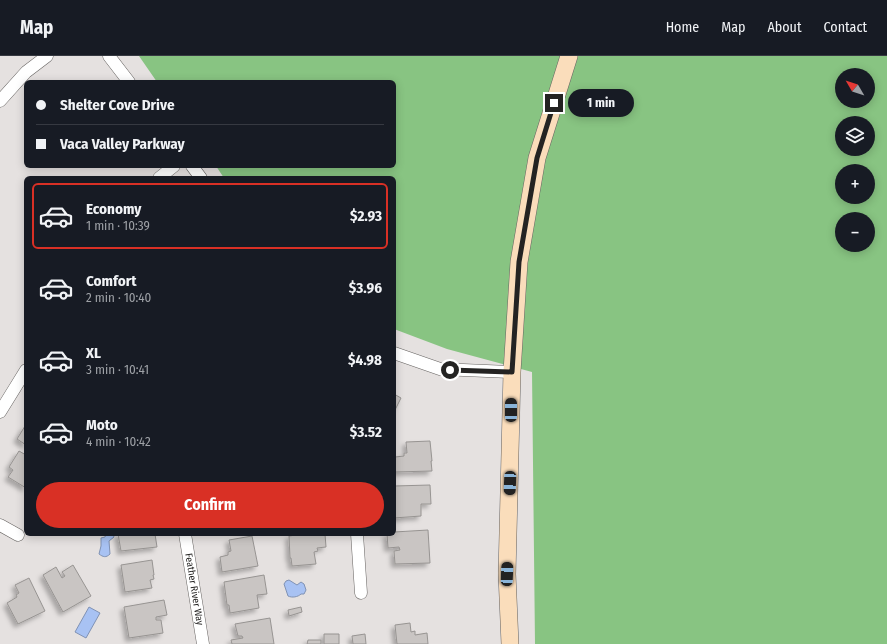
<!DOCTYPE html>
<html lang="en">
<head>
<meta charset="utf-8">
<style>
	body { margin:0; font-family:"Fira Sans Condensed",sans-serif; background:#242831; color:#f1f3f6; height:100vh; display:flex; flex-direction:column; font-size:15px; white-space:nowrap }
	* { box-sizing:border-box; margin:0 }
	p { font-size:13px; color:#9ea1a6 }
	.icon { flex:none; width:22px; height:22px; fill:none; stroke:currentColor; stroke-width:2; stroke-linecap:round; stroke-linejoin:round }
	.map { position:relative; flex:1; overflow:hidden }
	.details { position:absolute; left:24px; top:120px; width:372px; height:360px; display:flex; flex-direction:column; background:#171b24; border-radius:6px; box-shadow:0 2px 10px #0003 }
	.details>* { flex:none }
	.guide { position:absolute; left:24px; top:24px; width:372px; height:88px; border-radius:6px; box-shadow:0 2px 10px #0003; display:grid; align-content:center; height:88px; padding:0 12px; background:#171b24 }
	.needle { width:26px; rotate:309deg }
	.controls { position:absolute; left:835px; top:12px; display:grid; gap:8px }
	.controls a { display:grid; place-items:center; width:40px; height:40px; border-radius:50%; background:#171b24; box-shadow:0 2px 10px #0003; font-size:20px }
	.end { position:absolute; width:18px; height:18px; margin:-9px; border:5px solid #242322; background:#fff; box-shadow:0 0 0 2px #fff }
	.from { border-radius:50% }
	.bubble { position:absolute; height:28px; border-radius:14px; background:#171b24; box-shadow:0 2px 10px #0003; font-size:13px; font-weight:700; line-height:28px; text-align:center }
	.car { position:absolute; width:12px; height:24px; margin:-12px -6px; border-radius:5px; box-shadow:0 0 3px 1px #0007; background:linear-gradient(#222 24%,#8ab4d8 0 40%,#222 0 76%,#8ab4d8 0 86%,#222 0) }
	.guide b { display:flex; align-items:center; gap:14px; height:38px; font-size:15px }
	.guide b+b { border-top:1px solid #363941 }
	.guide i { width:10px; height:10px; background:#f1f3f6 }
	ul { padding:7px 0 0; list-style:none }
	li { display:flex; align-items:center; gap:12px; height:66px; margin:0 8px 6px; padding:0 4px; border:2px solid transparent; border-radius:6px }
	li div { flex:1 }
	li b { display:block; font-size:15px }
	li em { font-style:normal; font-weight:700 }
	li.selected { border-color:#d93025 }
	li>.icon { width:36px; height:36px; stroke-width:1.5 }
	.action { display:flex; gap:8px; margin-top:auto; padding:8px 12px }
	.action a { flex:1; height:46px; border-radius:24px; background:#d93025; color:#fff; font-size:16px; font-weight:700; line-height:46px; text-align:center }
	header { display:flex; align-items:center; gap:24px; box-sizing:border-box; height:56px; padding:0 20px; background:#171b24; border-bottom:1px solid #363941 }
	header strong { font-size:19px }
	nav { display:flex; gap:22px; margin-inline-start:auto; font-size:14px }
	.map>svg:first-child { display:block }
</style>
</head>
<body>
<header>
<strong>Map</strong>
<nav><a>Home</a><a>Map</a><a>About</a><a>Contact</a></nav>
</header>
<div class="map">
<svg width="887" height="588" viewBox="0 0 887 588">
	<defs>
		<filter id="shadow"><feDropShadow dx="-3.5" dy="3.5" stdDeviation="2" flood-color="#0004"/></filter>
	</defs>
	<rect width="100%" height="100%" fill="#e5e1e0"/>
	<path fill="#88c482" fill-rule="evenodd" d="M139 0H887V588H535L532 316 447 293 394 273V122H224L216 110H394V26H157ZM842 19H868V45H842ZM842 67H868V93H842ZM842 115H868V141H842ZM842 163H868V189H842Z"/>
	<path fill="#a8c2f3" stroke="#8092b4" d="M106 478H113L114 481 109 485 110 498C106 502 103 501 99 498L101 490V482L105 481Z
		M289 524 297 529 301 526 304 528 306 534 304 538H301C298 541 292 542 288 540L284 528 286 525Z
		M89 551 100 557 86 582 75 576Z"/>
	<path fill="#c9c5c3" stroke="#979492" filter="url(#shadow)" d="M394 338 401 342 394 356Z
		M25 370 26 371V389L17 383Z
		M430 385 432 405H431L432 415 395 416V401L404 400V397H407L406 386Z
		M19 395 26 399V432L8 421 13 414 9 411Z
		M430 429 431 448H421V460L394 462V430Z
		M428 474 430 507 395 508 394 495 400 494 399 491 388 492 387 478H394V476Z
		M118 478H155L157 491 121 495Z
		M303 478H325L326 491 317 492 318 495 314 496 316 508 292 510 291 502H290L289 480Z
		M252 480 258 510 222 516 220 501 228 499V496L231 495 229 484Z
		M152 504 154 519H153L154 523 150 524 152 532 125 536 121 509Z
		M73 509 91 540 63 556 43 519 56 511 62 522 65 520 62 516Z
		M264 519 267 538 257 539 259 552 230 557 229 549H227L224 526Z
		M29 522 45 555 18 568 7 547 17 541 16 539 19 537 15 529Z
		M164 544 167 559 156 561V564H161L163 577 129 582 124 551Z
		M301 551 302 556 289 560 288 554Z
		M270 562 274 588H232L231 584 243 582 242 580H238L235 568Z
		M410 567 411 576 415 575V579L427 577 428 588H397L395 569Z
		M324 578H339V588H324Z
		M365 578 366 588H353L352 580Z
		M308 584H321V588H307Z"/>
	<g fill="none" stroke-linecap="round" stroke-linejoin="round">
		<defs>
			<g id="street">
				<path d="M109 0 129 26"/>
				<path d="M0 45 26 16 47 0"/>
				<path d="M192 110 201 122"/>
				<path d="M159 122 174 110"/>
				<path d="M394 297 440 313 512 316"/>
				<path d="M0 356 26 314"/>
				<path d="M0 469 18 479"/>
				<path id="s1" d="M185 478 203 588"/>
				<path d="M357 478 361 537"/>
			</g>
			<path id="secondary" d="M510 588 507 518 512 316 519 206 537 102 569 0"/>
		</defs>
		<use href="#street" stroke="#666361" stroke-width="13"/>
		<use href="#secondary" stroke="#666361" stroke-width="18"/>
		<use href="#street" stroke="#fff" stroke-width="12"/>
		<use href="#secondary" stroke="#faddbb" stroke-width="17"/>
	</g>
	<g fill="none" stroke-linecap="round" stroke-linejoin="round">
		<path stroke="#242322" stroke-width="5" d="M450 314 512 316 519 206 537 102 554 47"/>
	</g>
	<g text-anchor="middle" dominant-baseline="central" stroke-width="3.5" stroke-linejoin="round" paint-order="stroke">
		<g font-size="10" fill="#242322" stroke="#e5e1e0">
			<text stroke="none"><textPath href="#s1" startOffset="56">Feather River Way</textPath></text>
		</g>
	</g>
</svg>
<div class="controls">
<a><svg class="needle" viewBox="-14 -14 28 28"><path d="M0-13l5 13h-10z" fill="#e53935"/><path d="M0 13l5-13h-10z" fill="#9ea1a6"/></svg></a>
<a><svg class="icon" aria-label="layers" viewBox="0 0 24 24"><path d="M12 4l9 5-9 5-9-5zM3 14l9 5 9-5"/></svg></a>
<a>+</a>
<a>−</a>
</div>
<i class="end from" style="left:450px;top:314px"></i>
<i class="end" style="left:554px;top:47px"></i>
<div class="bubble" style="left:568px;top:33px;width:66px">1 min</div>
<i class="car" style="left:511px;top:354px;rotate:0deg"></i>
<i class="car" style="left:510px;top:427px;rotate:182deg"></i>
<i class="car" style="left:507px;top:518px;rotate:2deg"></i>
<div class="guide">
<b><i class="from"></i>Shelter Cove Drive</b>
<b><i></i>Vaca Valley Parkway</b>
</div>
<section class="details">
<ul>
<li class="selected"><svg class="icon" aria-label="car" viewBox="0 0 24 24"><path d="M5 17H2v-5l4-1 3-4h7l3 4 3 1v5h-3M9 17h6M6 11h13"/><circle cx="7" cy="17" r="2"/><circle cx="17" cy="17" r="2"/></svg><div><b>Economy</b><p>1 min · 10:39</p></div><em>$2.93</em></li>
<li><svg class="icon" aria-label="car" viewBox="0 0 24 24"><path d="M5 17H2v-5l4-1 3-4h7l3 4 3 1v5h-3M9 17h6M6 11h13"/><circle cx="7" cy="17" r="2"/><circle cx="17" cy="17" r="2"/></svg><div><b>Comfort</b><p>2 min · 10:40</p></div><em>$3.96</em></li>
<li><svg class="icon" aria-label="car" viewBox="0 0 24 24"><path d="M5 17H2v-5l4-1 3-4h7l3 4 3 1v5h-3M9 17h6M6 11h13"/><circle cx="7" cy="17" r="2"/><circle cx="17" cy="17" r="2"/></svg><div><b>XL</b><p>3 min · 10:41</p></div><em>$4.98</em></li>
<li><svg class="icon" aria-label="car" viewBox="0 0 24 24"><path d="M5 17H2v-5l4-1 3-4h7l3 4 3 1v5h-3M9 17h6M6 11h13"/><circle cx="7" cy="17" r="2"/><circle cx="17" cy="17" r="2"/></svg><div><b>Moto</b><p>4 min · 10:42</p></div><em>$3.52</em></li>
</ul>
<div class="action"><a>Confirm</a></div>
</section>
</div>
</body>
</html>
